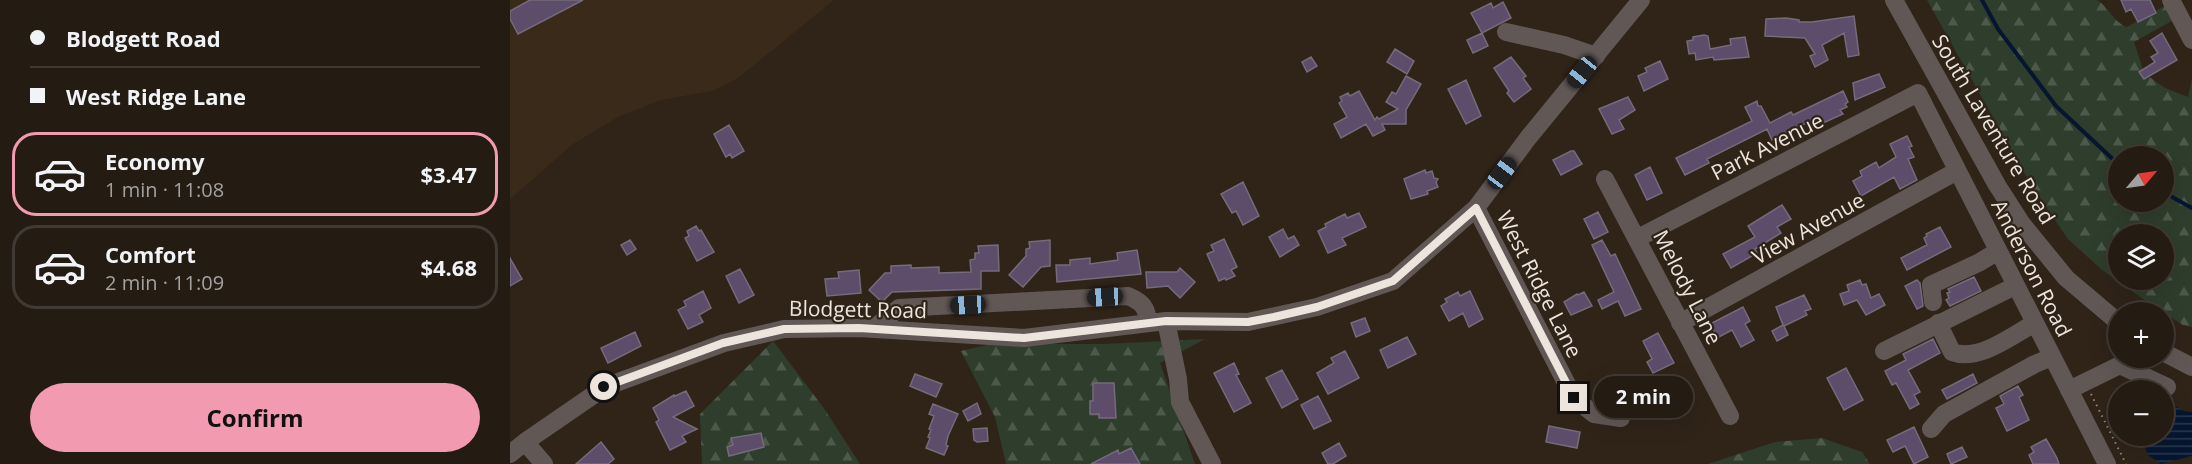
<!DOCTYPE html>
<html lang="en">
<head>
<meta charset="utf-8">
<style>
	body { margin:0; font-family:"Open Sans",sans-serif; background:#302821; color:#f1f3f6; height:100vh; display:flex; flex-direction:column; font-size:22px; white-space:nowrap }
	* { box-sizing:border-box; margin:0 }
	p { font-size:20px; color:#a3a1a0 }
	.icon { flex:none; width:33px; height:33px; fill:none; stroke:currentColor; stroke-width:2; stroke-linecap:round; stroke-linejoin:round }
	.map { position:relative; flex:1; overflow:hidden }
	.sheet { display:flex; flex-direction:column; background:#241b13; width:510px }
	.sheet>* { flex:none }
	.top-card { display:grid; align-content:center; height:132px; padding:0 30px; background:#241b13 }
	.needle { width:39px; rotate:61deg }
	.tools { position:absolute; left:1598px; top:146px; display:grid; gap:12px }
	.tools a { display:grid; place-items:center; width:66px; height:66px; border-radius:50%; background:#241b13; box-shadow:0 6px 24px #0002,0 0 0 2px #413933; font-size:30px }
	.end { position:absolute; width:27px; height:27px; margin:-14px; border:8px solid #ece4dd; background:#111; box-shadow:0 0 0 3px #111 }
	.from { border-radius:50% }
	.bubble { position:absolute; height:42px; border-radius:21px; background:#241b13; box-shadow:0 6px 24px #0002,0 0 0 2px #413933; font-size:20px; font-weight:700; line-height:42px; text-align:center }
	.car { position:absolute; width:18px; height:36px; margin:-18px -9px; border-radius:8px; box-shadow:0 0 4px 2px #0007; background:linear-gradient(#222 24%,#8ab4d8 0 40%,#222 0 76%,#8ab4d8 0 86%,#222 0) }
	.top-card b { display:flex; align-items:center; gap:21px; height:57px; font-size:22px }
	.top-card b+b { border-top:2px solid #413933 }
	.top-card i { width:15px; height:15px; background:#f1f3f6 }
	ul { padding:0; list-style:none }
	li { display:flex; align-items:center; gap:18px; height:84px; margin:0 12px 9px; padding:0 18px; border:3px solid #413933; border-radius:24px }
	li div { flex:1 }
	li b { display:block; font-size:22px }
	li em { font-style:normal; font-weight:700 }
	li.on { border-color:#f29aaf }
	li>.icon { width:54px; height:54px; stroke-width:1.5 }
	.button { display:flex; gap:12px; margin-top:auto; padding:12px 30px }
	.button a { flex:1; height:69px; border-radius:36px; background:#f29aaf; color:#111; font-size:24px; font-weight:700; line-height:69px; text-align:center }
	main { display:flex; flex:1; min-height:0 }
	.map>svg:first-child { display:block }
</style>
</head>
<body>
<main>
<section class="sheet">
<div class="top-card">
<b><i class="from"></i>Blodgett Road</b>
<b><i></i>West Ridge Lane</b>
</div>
<ul>
<li class="on"><svg class="icon" aria-label="car" viewBox="0 0 24 24"><path d="M5 17H2v-5l4-1 3-4h7l3 4 3 1v5h-3M9 17h6M6 11h13"/><circle cx="7" cy="17" r="2"/><circle cx="17" cy="17" r="2"/></svg><div><b>Economy</b><p>1 min · 11:08</p></div><em>$3.47</em></li>
<li><svg class="icon" aria-label="car" viewBox="0 0 24 24"><path d="M5 17H2v-5l4-1 3-4h7l3 4 3 1v5h-3M9 17h6M6 11h13"/><circle cx="7" cy="17" r="2"/><circle cx="17" cy="17" r="2"/></svg><div><b>Comfort</b><p>2 min · 11:09</p></div><em>$4.68</em></li>
</ul>
<div class="button"><a>Confirm</a></div>
</section>
<div class="map">
<svg width="1682" height="464" viewBox="0 0 1682 464">
	<defs>
		<pattern id="forest-firs" width="22" height="20" patternUnits="userSpaceOnUse" patternTransform="scale(1.5)"><rect width="22" height="20" fill="#2f3d2c"/><path d="M5 1l3.5 6h-7zM16 11l3.5 6h-7z" fill="#4d594a"/></pattern>
		<pattern id="water-rules" width="6" height="5" patternUnits="userSpaceOnUse" patternTransform="scale(1.5)"><rect width="6" height="5" fill="#071630"/><path d="M0 2.5h6" fill="none" stroke="#2b384e"/></pattern>
	</defs>
	<rect width="100%" height="100%" fill="#302419"/>
	<path fill="#3a2a19" d="M0 0H324L228 78 202 91 151 100 108 117 63 144 0 199Z"/>
	<path fill="url(#forest-firs)" fill-rule="evenodd" d="M1417 0H1587C1600 8 1603 22 1617 27L1660 3 1667 18 1624 42 1634 73 1655 88 1678 97 1682 79V327L1673 325 1636 301 1591 269 1558 239 1520 183ZM1608 156H1653V201H1608ZM1608 234H1653V279H1608Z
		M695 339 650 363 685 464H496L485 417 451 351 481 344H595Z
		M263 341 313 407 350 464H192L190 414Z
		M1312 438 1352 452 1360 464H1198L1265 442Z"/>
	<path fill="url(#water-rules)" d="M1653 399 1674 411 1682 412V456L1651 464 1639 456 1629 435H1653Z"/>
	<g fill="none" stroke-linecap="round" stroke-linejoin="round">
		<path stroke="#071630" stroke-width="4" d="M1472 0 1488 29 1546 106 1608 164
			M1653 192 1682 208"/>
	</g>
	<path fill="#5e4c6b" stroke="#746b7b" stroke-width="1.5" d="M20 0H73L8 34 0 19V11Z
		M1611 0H1640L1646 13 1628 22 1621 9 1616 12Z
		M993 2 1001 18 972 33 961 13 981 3 983 8Z
		M1344 16 1349 55 1338 57 1334 33 1312 45 1318 60 1305 67 1300 56 1305 54 1295 38 1255 36 1256 19 1276 18 1289 20V22H1302Z
		M972 33 978 46 963 53 957 40Z
		M1652 33 1667 60 1634 79 1629 72 1645 62 1641 57 1648 53 1640 41Z
		M1194 35 1198 36 1200 49 1221 45 1220 39 1235 37 1239 57 1204 60 1203 57 1186 60 1185 53 1179 54 1177 41 1183 40V37Z
		M885 49 904 61 897 74 877 62Z
		M801 57 807 66 797 72 792 62Z
		M1001 57 1016 76 1013 78 1021 89 1004 102 997 93 999 91 984 68Z
		M1150 61 1158 79 1134 91 1128 76 1137 72 1135 68Z
		M1369 74 1375 87 1345 100 1343 83Z
		M896 76 911 84 896 110V124H872L875 130 863 136 856 124 831 138 824 124 837 117 829 103 832 101 830 97 838 93 840 96 849 91 865 120 867 117 869 119 888 109 876 102 882 92 886 94Z
		M956 80 971 116 956 124 938 89Z
		M1333 91 1338 102 1335 104 1337 107 1330 110 1333 114 1313 123 1311 119 1297 126 1296 123 1262 140 1257 129 1197 159 1199 163 1175 175 1166 158 1242 121 1235 107 1247 101 1248 106H1251L1260 123 1281 112 1283 115Z
		M1118 97 1125 110 1109 120 1114 129 1102 134 1089 109Z
		M219 125 234 151 222 158 220 154 216 157 204 134Z
		M1397 136 1402 146 1399 147 1404 157 1398 159 1407 180 1390 189 1384 177 1351 196 1343 181 1352 176 1350 171 1366 162 1369 168 1386 157 1380 144Z
		M1061 151H1064L1072 164 1051 175 1043 160Z
		M1140 167 1152 193 1137 200 1125 175Z
		M915 170 916 173 922 171 924 178 928 179 926 182 928 187 917 191 918 194 901 199 894 179Z
		M733 182 749 216 733 225 726 211 722 213 711 194Z
		M1272 205 1281 219 1267 227 1271 233 1245 249 1247 253 1221 268 1213 254 1245 237 1238 226Z
		M1088 212 1098 232 1084 239 1074 219Z
		M849 213 856 227 832 238 836 245 818 253 808 231 816 227 815 224 835 214 837 218Z
		M186 226 189 231 191 230 204 252 187 261 175 238 179 236 177 231Z
		M1430 227 1441 247 1397 270 1391 258 1417 245 1414 238 1417 236 1416 234Z
		M773 229 778 239 784 236 789 245 770 257 759 237Z
		M714 239 727 267 721 270 725 276 716 280 715 278 709 281 697 254 704 251 701 245Z
		M120 240 126 249 117 255 111 245Z
		M540 240V266L531 267 513 287 499 275 516 256V249L520 248 519 242Z
		M1092 240 1101 256 1105 254 1131 309 1115 316 1108 301 1092 309 1088 300 1104 292 1082 245Z
		M488 245 489 271H471V289L382 292 372 302 359 290 375 273H381V266L401 265V268L429 267V273L461 272 460 260 465 259V253H469L468 246Z
		M627 250 631 274 547 282 546 265H560V260L580 258V264L608 260 607 253Z
		M0 258 12 279 0 286Z
		M670 268 685 282 670 298 658 286 637 288 636 272H667Z
		M230 269 244 295 229 303 216 276Z
		M349 270 351 293 317 296 315 279 329 278 328 272Z
		M1464 277 1471 291 1440 306 1436 300 1439 298 1437 293 1440 292 1438 289Z
		M1350 280 1352 285 1356 284 1361 298 1369 294 1375 305 1356 315 1347 300 1334 305 1330 294 1339 291 1337 285Z
		M1407 280 1410 283 1413 306 1407 309 1395 286Z
		M193 291 201 308 189 315 193 322 178 329 168 310 176 306 174 301Z
		M960 291 973 319 959 327 953 313 939 321 931 306 937 302 935 299 948 292 950 296Z
		M1074 292 1082 306 1061 315 1054 302 1067 294 1068 295Z
		M1294 295 1301 309 1295 311 1297 315 1274 326 1278 335 1267 341 1262 331 1273 325 1266 307Z
		M1233 307 1240 321 1235 324 1244 340 1231 347 1222 330 1207 338 1200 324Z
		M855 318 860 331 846 337 841 323Z
		M125 332 131 346 98 363 91 348Z
		M1148 333 1164 363 1143 373 1137 362 1142 359 1133 341Z
		M897 337 906 354 878 368 870 350Z
		M1423 339 1430 353 1398 370 1410 392 1404 395 1409 404 1400 409 1386 383 1382 385 1375 371 1396 360 1393 354Z
		M835 351 849 378 818 394 807 373 824 363 821 358Z
		M724 363 729 374 726 375 741 403 724 412 704 373Z
		M1336 368 1353 400 1334 410 1317 378Z
		M772 370 788 399 772 408 756 378Z
		M405 374 432 384 426 397 400 386Z
		M1463 374 1467 383 1437 399 1432 390Z
		M583 383H604L606 418H589V414H580V401H583Z
		M1508 386 1513 395 1509 397 1519 420 1497 431 1486 408 1494 404 1490 396Z
		M176 391 184 406 163 417 187 429 172 436 176 442 160 450 146 422 149 420 143 408 164 395 165 396Z
		M808 396 821 421 804 429 791 405Z
		M467 403 471 414 458 421 453 411Z
		M423 404 448 414 438 436 436 445 438 446 434 455 416 448 420 438 418 437 421 430 419 429 424 416 419 414Z
		M1039 426 1070 432 1067 448 1036 442Z
		M1404 427 1418 457 1404 464 1395 446 1383 452 1377 440Z
		M477 428 478 441 467 442 464 440 463 429Z
		M251 433 254 447 219 456 217 447 223 445 221 438Z
		M1536 439 1547 458 1549 464H1523L1519 455 1524 452 1521 447Z
		M91 442 104 459 98 464H66Z
		M829 443 836 456 823 464H818L812 453Z
		M1452 447 1457 457 1441 464 1437 454Z
		M621 448 630 464H581L608 450 609 454Z"/>
	<g fill="none" stroke-linecap="round" stroke-linejoin="round">
		<path stroke="#91877e" stroke-width="2" stroke-dasharray="1.5 4.5" stroke-linecap="butt" d="M1581 394 1616 464"/>
		<path stroke="#615856" stroke-width="18" d="M1384 0 1487 185 1512 224 1556 278 1608 322
			M1661 0 1682 40
			M996 32 1054 45 1086 56
			M1095 179 1220 416
			M966 208 1064 398 1084 414 1111 418
			M1128 238 1408 93 1597 464
			M1423 302 1421 285 1470 262 1488 251
			M656 321 668 379 670 402 702 464
			M1170 323 1447 171
			M1428 323 1442 352C1469 362 1501 336 1525 323
			M363 329 389 308 618 296C632 302 637 307 638 323
			M1374 351 1505 286
			M1653 352 1682 367
			M1559 390 1610 365 1657 387
			M1421 429 1434 414 1525 364 1542 357
			M15 442 34 464
			M0 454 15 442 95 387 214 343 274 329 349 328 514 338 656 321 738 322 807 307 883 281 966 208 1018 138 1131 0"/>
	</g>
	<g fill="none" stroke-linecap="round" stroke-linejoin="round">
		<path stroke="#ece4dd" stroke-width="8" d="M94 387 213 343 274 329 349 328 514 338 656 321 738 322 764 317 807 307 883 281 966 208 1064 398"/>
	</g>
	<g text-anchor="middle" dominant-baseline="central" stroke-width="4.5" stroke-linejoin="round" paint-order="stroke">
		<g font-size="21" fill="#ece4dd" stroke="#302419">
			<text transform="translate(1484 129) rotate(59)">South Laventure Road</text>
			<text transform="translate(1257 146) rotate(-27)">Park Avenue</text>
			<text transform="translate(1298 228) rotate(-29)">View Avenue</text>
			<text transform="translate(1522 268) rotate(63)">Anderson Road</text>
			<text transform="translate(1030 284) rotate(63)">West Ridge Lane</text>
			<text transform="translate(1178 287) rotate(63)">Melody Lane</text>
			<text transform="translate(348 309) rotate(1)">Blodgett Road</text>
		</g>
	</g>
</svg>
<div class="tools">
<a><svg class="needle" viewBox="-14 -14 28 28"><path d="M0-13l5 13h-10z" fill="#e53935"/><path d="M0 13l5-13h-10z" fill="#a3a1a0"/></svg></a>
<a><svg class="icon" aria-label="layers" viewBox="0 0 24 24"><path d="M12 4l9 5-9 5-9-5zM3 14l9 5 9-5"/></svg></a>
<a>+</a>
<a>−</a>
</div>
<i class="end from" style="left:94px;top:387px"></i>
<i class="end" style="left:1064px;top:398px"></i>
<div class="bubble" style="left:1084px;top:376px;width:99px">2 min</div>
<i class="car" style="left:1072px;top:72px;rotate:219deg"></i>
<i class="car" style="left:992px;top:173px;rotate:37deg"></i>
<i class="car" style="left:595px;top:297px;rotate:267deg"></i>
<i class="car" style="left:458px;top:305px;rotate:267deg"></i>
</div>
</main>
</body>
</html>
